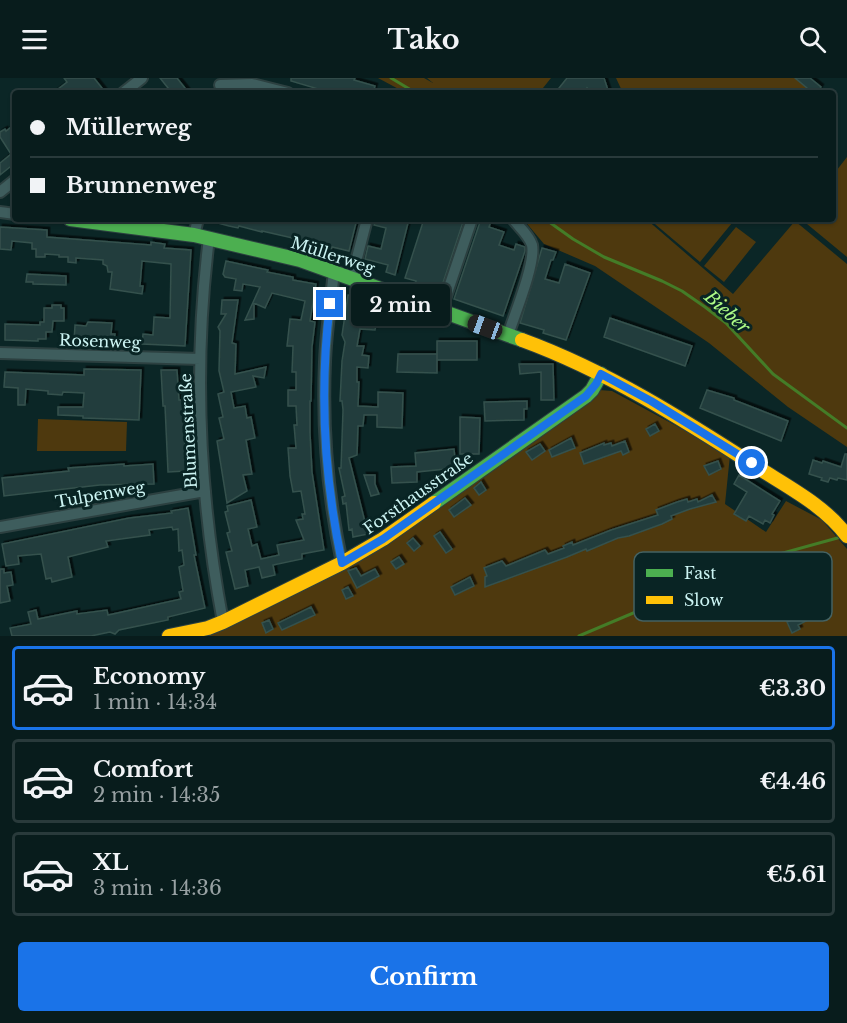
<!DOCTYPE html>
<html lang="en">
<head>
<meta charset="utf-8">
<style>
	body { margin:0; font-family:"Libre Baskerville",serif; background:#162929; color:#f1f3f6; height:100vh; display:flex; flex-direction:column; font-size:22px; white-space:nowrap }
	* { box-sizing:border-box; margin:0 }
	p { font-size:20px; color:#98a1a3 }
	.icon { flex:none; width:33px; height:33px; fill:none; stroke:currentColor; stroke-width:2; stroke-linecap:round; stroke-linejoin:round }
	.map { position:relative; height:558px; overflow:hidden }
	.panel { display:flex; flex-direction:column; background:#081c1c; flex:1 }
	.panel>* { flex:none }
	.hud { position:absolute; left:12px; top:12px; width:824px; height:132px; border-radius:6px; box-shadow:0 2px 4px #0004,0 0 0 2px #293a3b; display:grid; align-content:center; height:132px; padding:0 18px; background:#081c1c }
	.end { position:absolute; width:27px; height:27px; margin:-14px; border:8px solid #1a73e8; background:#fff; box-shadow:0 0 0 3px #fff }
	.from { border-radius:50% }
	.bubble { position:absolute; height:42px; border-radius:6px; background:#081c1c; box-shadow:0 2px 4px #0004,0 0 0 2px #293a3b; font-size:20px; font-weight:800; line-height:42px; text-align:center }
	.car { position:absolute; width:18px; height:36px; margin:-18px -9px; border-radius:8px; box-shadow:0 0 4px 2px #0007; background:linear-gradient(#222 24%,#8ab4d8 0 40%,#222 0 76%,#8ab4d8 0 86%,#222 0) }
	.hud b { display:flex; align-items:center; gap:21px; height:57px; font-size:22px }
	.hud b+b { border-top:2px solid #293a3b }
	.hud i { width:15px; height:15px; background:#f1f3f6 }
	ul { padding:10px 0 0; list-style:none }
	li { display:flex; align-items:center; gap:18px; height:84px; margin:0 12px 9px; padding:0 6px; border:3px solid #293a3b; border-radius:6px }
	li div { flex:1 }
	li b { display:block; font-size:22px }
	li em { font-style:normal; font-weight:800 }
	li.current { border-color:#1a73e8 }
	li>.icon { width:54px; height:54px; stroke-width:1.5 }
	.cta { display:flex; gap:12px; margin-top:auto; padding:12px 18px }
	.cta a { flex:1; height:69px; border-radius:6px; background:#1a73e8; color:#fff; font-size:24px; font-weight:800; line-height:69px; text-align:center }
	header { display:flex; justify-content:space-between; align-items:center; height:78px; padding:0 18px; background:#081c1c; font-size:27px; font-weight:800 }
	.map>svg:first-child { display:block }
</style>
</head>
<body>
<header><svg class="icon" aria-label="menu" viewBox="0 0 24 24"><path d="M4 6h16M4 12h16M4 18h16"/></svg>Tako<svg class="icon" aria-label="search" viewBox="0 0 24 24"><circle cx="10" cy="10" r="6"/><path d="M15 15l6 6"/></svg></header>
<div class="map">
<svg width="847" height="558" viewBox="0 0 847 558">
	<defs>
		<filter id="shadow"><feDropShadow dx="2.5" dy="-2.5" stdDeviation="0" flood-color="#0009"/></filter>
	</defs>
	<rect width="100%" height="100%" fill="#0b2626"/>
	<path fill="#4e390e" d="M378 0H424L433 5 427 0H551L539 15H406Z
		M616 0H795L813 15H623Z
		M847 79V179L801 141H832L833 97Z
		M523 141H646L733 216 795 143 847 186V369L788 329 709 265 595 188 544 166Z
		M649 141H727L732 145 700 184Z
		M736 149 756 164 724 204 704 188Z
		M599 312 612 313 730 377 725 426 766 454 786 423 822 442 847 471V558H201L347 489Z
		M38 341 127 344 126 373H37Z"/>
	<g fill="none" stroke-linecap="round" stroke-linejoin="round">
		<path stroke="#447c27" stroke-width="3" d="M391 0 416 15
			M545 141 573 161 604 179 662 203 682 213 705 229 726 245 773 296 847 350
			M579 558 761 481 841 459"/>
	</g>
	<path fill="#243e3c" stroke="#34514d" stroke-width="1.5" filter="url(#shadow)" d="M64 0H94L106 15H53L67 4Z
		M160 0H177L189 15H162L168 10Z
		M291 0H355L354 2 375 8 373 15H325V13L291 3Z
		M567 0H604L609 15H593L587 10 584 15H555Z
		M795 0H810L821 9 817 15H813Z
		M15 46V85L0 97V85L11 76 0 59V54L5 51 6 53Z
		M215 141H240L247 143 248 141H357L349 173 332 169 330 176 321 174 323 167 262 153V154L239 148 238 150 229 148 214 144Z
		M376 141H409L395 197 386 194 388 187 365 181 368 168 381 171 386 150 374 147Z
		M424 141H464L440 214 415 206 416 203 405 200Z
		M481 141H492L489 149 504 154 499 167 514 172 516 166 525 169V173L503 238 454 221Z
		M0 149 47 152V159L151 167V164L165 166 164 170 191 172 185 268 142 266 143 256 153 257 154 239 170 240 171 186 142 183 140 208H143L142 216 110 211 112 194H108L107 188 103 186V182L76 180V185L68 184V179H59V177L45 176V179H36V171H32V165L12 163 11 172 0 171Z
		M542 170 556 174 553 182H551L545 201 559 205 565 186 590 195 566 262 543 255 544 252 520 245Z
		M226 183 268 192 267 194 293 199V202L316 206 310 243 315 244 312 269 311 323H310V355L312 394 324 472 302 476V481L273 487 275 497 262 500 259 489 245 492 248 508 235 511 226 474 232 473 227 455 230 454 225 434 228 433 227 428 251 422 257 449 248 451 252 468 257 466 261 481 279 477 277 467 304 462 296 442 303 441 302 436H305L301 413 293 414 290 398 288 370H296L294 347H297L296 328H288V312H296V294H292L293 268H287L290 241 301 242 305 223 272 215 265 230 254 225V241L245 242 260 209 243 206 242 213 234 212 236 201 225 199 223 196Z
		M27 196 66 198V207L33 206V204H26Z
		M348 217 362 219 360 230 379 233 375 252 360 251 357 268H364L362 277 369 278 368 290 357 289V304H359L358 328 378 329V314L403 315 402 350 377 349V337H364L363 348H358L357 377 349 380 368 456 353 459 352 451 349 452 346 425 343 426 342 419 345 418 339 390H341L343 332 342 323H340L342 283 345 264 342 257Z
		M222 222H238L232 265 236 266 235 296 266 289 264 300 253 298 256 309 231 314 234 330 245 328 247 340 251 339 255 360 246 362 252 396 243 397 247 413 227 425 217 363 224 361 219 340 223 339 218 316 224 314 219 293 220 253 218 249 226 236H221Z
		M52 227H61V230H64V243H53L52 254H46V261H38V263L5 262V246L40 247V244H44V230H52Z
		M610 240 692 268 685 288 604 259Z
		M88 244 112 245 111 256H115L114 266 74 264 75 247 86 248Z
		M437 263H477V282H437Z
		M398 276H437V295L397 294Z
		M519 286H553L554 322H541V294L520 296Z
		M84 291 141 292 139 342 83 340V338L58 337V329H83L84 315 63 314 62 317 48 316V313L26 311 25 327H18V310L4 309 5 294 84 297Z
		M161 292H177L179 322H183L186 393 168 394 165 328H163Z
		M707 312 734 320V322L788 343 781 363 700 330Z
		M527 323V331H524V342L485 343 484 324Z
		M460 339 480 340 479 376H460Z
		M655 346 659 353 650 358 646 351Z
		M571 360 575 370 552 379 549 372Z
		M625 363 629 374 623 377 621 373 584 386 580 375 604 365V367L611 365 612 368Z
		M540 366 545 373 532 382 526 374Z
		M454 371 456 390 417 394V404L392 405 391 389 416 388 415 375Z
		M845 376H847V402L838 400 837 402 830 400 828 404 821 402 822 400 809 396 813 382 822 385 823 383 841 389Z
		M718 383 721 391 709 397 704 388Z
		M124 386V388L153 386 154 406 100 407 4 418 2 400 69 393 68 390Z
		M364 397H375V406L379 416 371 418Z
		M739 397 780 423 772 436 774 437 770 445 765 442 763 446 749 438 746 443 734 436 747 414 734 406Z
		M481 404 486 412 479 417 474 410Z
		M712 417 716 424 690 431 671 438 672 441 662 446 629 458 618 460 587 473 586 471 567 479 485 509V499L487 498 484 490 502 483 506 488 545 472 548 476 564 470 563 468 572 464 573 467 611 452 658 437 656 432 677 424 687 421 688 424 697 421 698 424Z
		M465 420 471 427 454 439 449 432Z
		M188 430 196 477H194L205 530 168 539V542L119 552 115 556 110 554 91 558H12L10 550 31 546 28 534 36 532 38 541 77 533V536L107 532 108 537 181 521 179 514 183 513 179 489 184 487 182 472 179 473 178 451 173 452 172 449 149 452 150 457 106 463 108 469 68 479 72 499 52 504 51 500 46 501 41 476 18 478 19 486 6 488 2 466 129 440 172 435 171 433Z
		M440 454 452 471 446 475 434 458Z
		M413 460 420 468 414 473 407 465Z
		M399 479 404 486 396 491 391 484Z
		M356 490 361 498 375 491 379 498 357 510 348 493Z
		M0 491H4V495L11 494 13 507 7 508 10 523 0 525Z
		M470 499 474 508 455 517 451 509Z
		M348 509 353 518 346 521 342 512Z
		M311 529 315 537 282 552 278 545Z
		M805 536 808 542 798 547 800 551 792 555 787 544Z
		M269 542 273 551 266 555 262 545Z"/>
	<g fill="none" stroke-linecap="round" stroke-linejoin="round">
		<defs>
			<path id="street" d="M220 7 252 6 288 15
				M123 15 142 0
				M0 114 15 102
				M0 134 15 136
				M194 157 198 141
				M209 160C193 288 199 417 223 544
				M334 193C331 223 326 254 325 284 322 352 328 419 342 485
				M352 199 367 141
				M441 233 472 141
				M508 257C514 238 536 185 532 167 529 157 519 149 513 141
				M0 275 200 281
				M0 449 205 413"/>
			<path id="fast" d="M70 141 194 157 300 182 522 262
				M434 425 586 318 592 312 601 296"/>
			<path id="slow" d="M522 262C607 293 684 342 760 391 790 410 826 429 847 458
				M169 558 208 550 223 544 342 485 383 461 434 425"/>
		</defs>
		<use href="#street" stroke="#2c4040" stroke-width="14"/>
		<use href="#fast" stroke="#2c4040" stroke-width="16"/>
		<use href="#slow" stroke="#2c4040" stroke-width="16"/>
		<use href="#street" stroke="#3e5d5d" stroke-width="10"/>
		<use href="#fast" stroke="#4caf50" stroke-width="14"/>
		<use href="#slow" stroke="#ffc107" stroke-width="14"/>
	</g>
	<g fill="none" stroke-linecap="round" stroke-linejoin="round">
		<path stroke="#1a73e8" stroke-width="8" d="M330 226C319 313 324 399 342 485L383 461 586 318 596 306 601 296 651 323 752 385"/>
	</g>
	<g text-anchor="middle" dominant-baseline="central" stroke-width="6" stroke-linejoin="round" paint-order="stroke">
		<g font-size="16" fill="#ccf4f3" stroke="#092424">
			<text transform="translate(333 177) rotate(18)">Müllerweg</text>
			<text transform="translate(100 263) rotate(2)">Rosenweg</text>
			<text transform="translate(188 353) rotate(-93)">Blumenstraße</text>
			<text transform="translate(418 415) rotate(-35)">Forsthausstraße</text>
			<text transform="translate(100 416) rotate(-10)">Tulpenweg</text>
		</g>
		<g font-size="18" font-style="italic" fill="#adfc86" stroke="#092424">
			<text transform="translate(727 234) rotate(42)">Bieber</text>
		</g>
	</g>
	<rect x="634" y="474" width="198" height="69" rx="9" fill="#092424" stroke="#446262" stroke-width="1.5"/>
	<rect x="646" y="491" width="27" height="8" fill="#4caf50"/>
	<rect x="646" y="518" width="27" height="8" fill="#ffc107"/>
	<g font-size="16" fill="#ccf4f3">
		<text x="684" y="501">Fast</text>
		<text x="684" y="528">Slow</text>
	</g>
</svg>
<i class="end from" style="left:752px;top:385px"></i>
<i class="end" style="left:330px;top:226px"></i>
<div class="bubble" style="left:351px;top:206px;width:99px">2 min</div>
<i class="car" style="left:485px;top:249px;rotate:290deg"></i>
<div class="hud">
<b><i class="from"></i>Müllerweg</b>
<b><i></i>Brunnenweg</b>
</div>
</div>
<section class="panel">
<ul>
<li class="current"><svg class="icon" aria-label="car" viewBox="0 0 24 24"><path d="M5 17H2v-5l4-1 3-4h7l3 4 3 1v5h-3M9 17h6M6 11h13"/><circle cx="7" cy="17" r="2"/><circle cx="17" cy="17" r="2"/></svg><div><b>Economy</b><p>1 min · 14:34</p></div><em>€3.30</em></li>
<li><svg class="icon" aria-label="car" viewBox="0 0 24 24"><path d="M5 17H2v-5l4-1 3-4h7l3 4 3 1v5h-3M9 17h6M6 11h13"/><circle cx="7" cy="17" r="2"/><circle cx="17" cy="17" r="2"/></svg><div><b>Comfort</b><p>2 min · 14:35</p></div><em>€4.46</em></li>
<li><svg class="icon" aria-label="car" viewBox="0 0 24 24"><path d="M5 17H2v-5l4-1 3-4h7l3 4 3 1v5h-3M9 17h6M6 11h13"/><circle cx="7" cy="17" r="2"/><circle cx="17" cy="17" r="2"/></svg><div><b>XL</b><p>3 min · 14:36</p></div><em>€5.61</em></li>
</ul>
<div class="cta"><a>Confirm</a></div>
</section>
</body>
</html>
